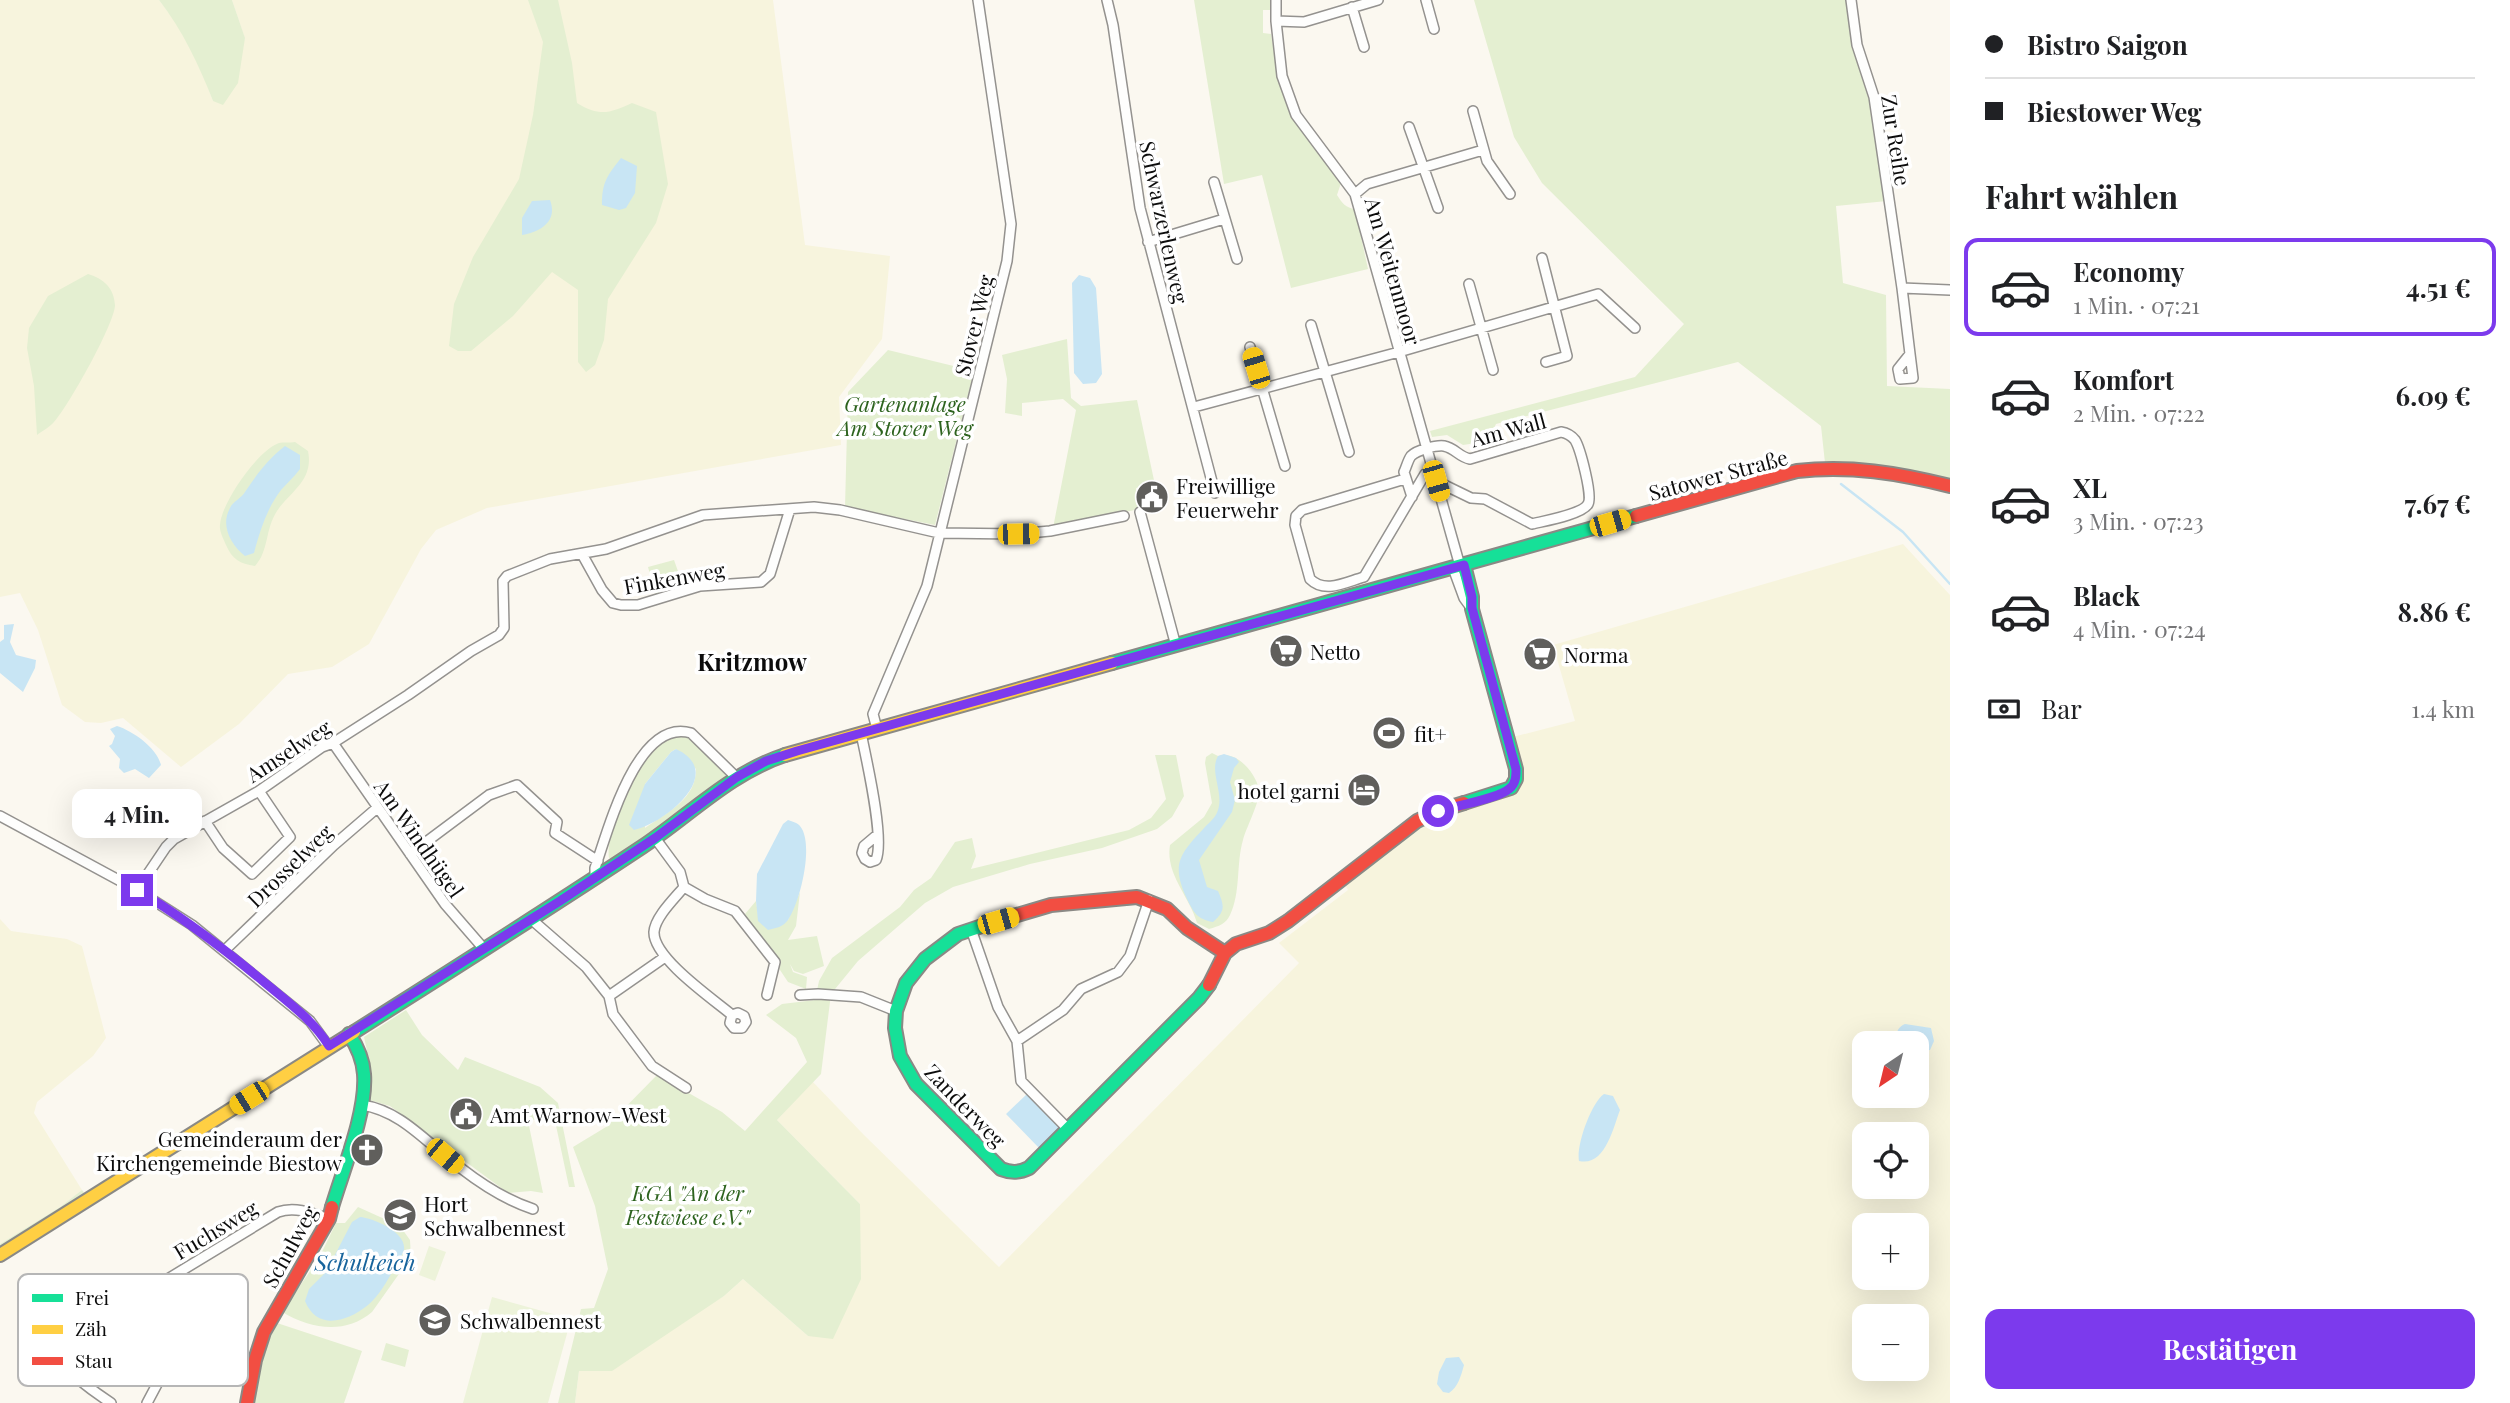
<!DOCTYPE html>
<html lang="de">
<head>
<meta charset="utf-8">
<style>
	body { margin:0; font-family:"Playfair Display",serif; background:#f2f2f2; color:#202124; height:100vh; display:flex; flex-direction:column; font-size:26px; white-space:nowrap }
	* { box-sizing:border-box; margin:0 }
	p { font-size:23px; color:#757577 }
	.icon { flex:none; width:38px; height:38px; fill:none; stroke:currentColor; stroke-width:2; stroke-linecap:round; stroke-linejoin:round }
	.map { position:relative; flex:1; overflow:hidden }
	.drawer { display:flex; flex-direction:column; background:#fff; width:560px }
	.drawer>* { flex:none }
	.top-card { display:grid; align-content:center; height:154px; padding:0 35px; background:#fff }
	.needle { width:46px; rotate:215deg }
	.controls { position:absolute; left:1852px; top:1031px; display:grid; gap:14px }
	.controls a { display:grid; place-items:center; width:77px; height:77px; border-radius:14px; background:#fff; box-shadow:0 7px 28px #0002; font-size:35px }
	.end { position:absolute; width:32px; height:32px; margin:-16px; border:9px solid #7c3aed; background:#fff; box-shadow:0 0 0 4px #fff }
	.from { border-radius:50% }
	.bubble { position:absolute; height:49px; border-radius:14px; background:#fff; box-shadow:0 7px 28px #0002; font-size:23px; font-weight:700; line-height:49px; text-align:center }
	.car { position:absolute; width:21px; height:42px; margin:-21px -10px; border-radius:9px; box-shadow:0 0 5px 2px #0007; background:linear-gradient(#f5c518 24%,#345 0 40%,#f5c518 0 76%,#345 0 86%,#f5c518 0) }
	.top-card b { display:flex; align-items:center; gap:24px; height:66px; font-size:26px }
	.top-card b+b { border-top:2px solid #e0e0e0 }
	.top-card i { width:18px; height:18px; background:#202124 }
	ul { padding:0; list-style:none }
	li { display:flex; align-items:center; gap:21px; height:98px; margin:0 14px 10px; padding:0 21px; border:4px solid transparent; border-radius:14px }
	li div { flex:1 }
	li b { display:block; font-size:26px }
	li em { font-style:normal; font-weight:700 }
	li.current { border-color:#7c3aed }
	li>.icon { width:63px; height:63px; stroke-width:1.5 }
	h2 { padding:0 35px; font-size:32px; line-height:84px }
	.pay { display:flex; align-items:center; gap:18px; height:77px; padding:0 35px; font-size:26px }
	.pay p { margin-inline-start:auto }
	.action { display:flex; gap:14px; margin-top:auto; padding:14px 35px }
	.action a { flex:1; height:80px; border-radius:14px; background:#7c3aed; color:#fff; font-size:28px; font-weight:700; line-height:80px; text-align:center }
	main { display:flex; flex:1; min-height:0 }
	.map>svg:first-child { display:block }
</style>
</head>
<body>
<main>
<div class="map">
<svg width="1950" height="1403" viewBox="0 0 1950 1403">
	<rect width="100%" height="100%" fill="#fbf8f0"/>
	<path fill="#f7f4dd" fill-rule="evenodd" d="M0 0H159L178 25 201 69 213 101 245 39 232 0H773L805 245 890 256 882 339 839 397 841 445 487 508 436 530 421 549 369 644 332 667 288 674 239 724 181 767 123 718 101 723 85 722 62 705 38 630 20 593 0 597Z
		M1903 544 1950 595V1403H575L579 1371 724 1296 743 1279 808 1336 860 1204 777 1120 812 1081 864 1135 999 1267 1299 963 1279 943 1348 890 1342 879 1417 821 1511 788 1509 738 1575 721 1553 645ZM1864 1043H1916V1096H1864ZM1864 1134H1916V1186H1864ZM1864 1225H1916V1278H1864ZM1864 1316H1916V1368H1864Z
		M0 919 11 931 67 939 82 946 106 1038 93 1056 37 1102 34 1113 82 1190 60 1207 0 1244Z"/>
	<path fill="#e4efd1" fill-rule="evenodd" d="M159 0H232L245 38 238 83 223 105 213 101C199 65 183 31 159 0Z
		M528 0H558L572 63 577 103C600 117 610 113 632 103L656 112 668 184 656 223 608 299 604 340 595 365 586 372 578 362V290L552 272 513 316 471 351H458L449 346 454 304 473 257 519 179 533 115 543 42Z
		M1194 0H1271V10H1263V33L1271 34 1278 77 1341 183 1337 195C1342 203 1346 208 1355 209L1368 269 1291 288 1262 175 1224 184Z
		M1474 0H1848L1870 96 1887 201 1836 206 1843 283 1886 295 1887 386 1950 389V481C1908 471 1868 461 1825 463L1821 426 1738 362 1496 424C1488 442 1482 442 1463 445L1447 435 1432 437 1430 431 1635 377 1684 324 1542 183 1514 137Z
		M88 274C104 279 114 288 115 305 115 323 68 407 54 422 50 427 42 431 37 435L34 386 27 348 29 328 48 296Z
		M1067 339 1071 398 1081 406 1137 400 1155 485 1136 488 1139 509 1053 528 1076 410 1063 399 1022 403V416L1005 413 1007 379 1002 355Z
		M888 350 974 371 935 525 845 507 848 392Z
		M295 442 308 451C314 480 291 491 277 511 265 529 269 551 255 566 240 564 232 559 226 545 224 540 219 531 220 525 221 503 258 450 279 443 283 442 290 443 295 442Z
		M674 560 685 591 657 600 648 567Z
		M675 736 689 737 726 773V777L652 833 612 860 609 858C605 835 629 777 644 759 653 748 662 742 675 736ZM676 749 696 769C696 799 668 812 645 828V784L671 752Z
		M1212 753 1218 756C1236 750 1255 772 1259 789 1261 800 1246 828 1243 840 1236 864 1241 892 1230 915 1226 924 1219 926 1209 929L1197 923C1190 897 1165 874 1170 845L1204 817 1212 803 1205 763 1206 757Z
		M1155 755H1176L1184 796 1172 817 1157 829 1102 848 1030 864 953 887 925 903 858 961 831 994 821 1074 777 1120 860 1204 861 1279 833 1339 808 1336 743 1279 724 1296 612 1371H579L575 1403H558L581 1309 594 1308 608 1269 595 1206 573 1147 606 1127 657 1075 722 1112 745 1131 807 1062 796 1038 766 1015 782 1004 815 1000 819 981 832 958 900 907 914 890 931 878 955 842 972 838 976 856 971 869 1129 830 1151 818 1166 799Z
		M800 892 796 926 788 940 817 936 824 966 803 974 794 971 790 964 793 972 807 977 806 989 788 982 780 970 775 957 745 914 756 901 759 921 788 920Z
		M406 1010 422 1035 458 1070 465 1057 540 1087 558 1103 575 1187H569L554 1116 528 1121 543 1193 531 1191 508 1193 390 1106 369 1100 372 1073 364 1037Z
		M82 1190 86 1195 0 1250V1244L60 1207Z
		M358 1207 400 1226 410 1240 411 1257 372 1312C345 1335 311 1329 282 1312L319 1258 336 1223H345Z
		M277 1323 362 1351 344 1403H254L265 1349Z
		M386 1343 409 1350 405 1367 381 1360Z"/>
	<path fill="#edf3da" d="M429 1246 446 1252 435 1281 419 1275Z
		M492 1297 571 1319 548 1403H463Z"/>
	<path fill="#c8e5f4" d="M621 158 637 166 635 193 626 208 619 210 602 205C602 182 607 176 621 158Z
		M550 200C558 221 541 232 522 235V218L532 201Z
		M1079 275 1090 278 1096 288 1102 374 1096 383 1083 384 1074 373 1072 283Z
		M285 446 300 455V469C294 477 287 483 281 490 267 508 260 531 254 553L245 556C231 545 220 526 230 508 233 501 242 498 245 492 257 474 268 459 285 446Z
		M14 624 10 642 16 655 36 660 35 668 23 692 0 673V642L4 639V625Z
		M117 726C133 731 157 748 161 765L149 778 135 769 124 773 119 768 120 759 109 746 112 744 115 736 110 729Z
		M676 749C728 773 664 824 634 830L629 825 645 784 671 752Z
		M1224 754 1236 758 1239 762 1234 768 1230 782 1235 800 1232 812 1199 860 1207 887 1218 891C1224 905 1226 911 1213 922 1197 919 1194 913 1187 899 1170 863 1181 853 1205 827 1210 822 1216 817 1218 810 1224 792 1209 772 1218 756Z
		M788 820C794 822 799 823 802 829 813 849 800 902 788 920 783 927 776 928 768 930L758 921 756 901 757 874 783 824Z
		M1905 1024 1931 1028 1934 1041 1930 1050 1925 1051 1916 1049V1043H1897C1895 1035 1897 1027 1905 1024Z
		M1027 1094 1061 1129 1040 1149 1006 1114Z
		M1604 1094 1613 1096 1620 1110C1613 1128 1605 1167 1579 1161 1576 1146 1591 1103 1604 1094Z
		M360 1217C373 1218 407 1232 404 1250 403 1254 399 1260 396 1265 389 1278 380 1295 368 1305 347 1322 317 1331 305 1301L309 1289 326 1272 352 1222Z
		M1459 1357 1464 1365C1461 1376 1458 1387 1449 1393L1443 1392 1437 1384 1439 1372 1446 1358Z"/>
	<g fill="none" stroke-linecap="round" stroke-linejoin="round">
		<path stroke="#c8e5f4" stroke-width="2.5" d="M1841 484 1903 532 1950 584"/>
		<defs>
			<path id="street" d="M1107 0 1113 25 1140 208 1215 493
				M1276 0V21L1282 76 1296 115 1355 194 1460 566
				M1426 0 1434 29
				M1851 0 1857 45 1874 97 1902 288 1950 290
				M1352 7 1364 47
				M1276 21 1304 22 1378 0
				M1473 111 1487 161 1510 194
				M1409 127 1438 208
				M1214 182 1237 259
				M1355 194 1367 184 1483 150
				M1148 242 1224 219
				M1542 258 1567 356 1546 362
				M1469 284 1493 370
				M1902 288 1910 354
				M1311 325 1349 452
				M1250 347 1285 466
				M1910 354 1913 378 1900 379 1898 369Z
				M1194 407 1399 352 1598 294 1635 328
				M1405 479 1302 510 1296 516 1295 525 1310 579C1325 594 1346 582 1364 577L1425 474 1433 471
				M1412 497 1404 472C1406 468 1408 460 1411 456 1417 450 1436 445 1444 446 1455 448 1459 457 1470 459L1561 432C1567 433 1571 435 1575 440 1580 448 1593 496 1588 504 1583 514 1544 521 1532 524L1485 499 1471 498 1436 481
				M1140 512 1176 646
				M582 554 602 590 613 603 621 605H638L700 586 761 582 770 574 790 509
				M1453 568 1464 598 1472 609
				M877 729 873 714 927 586 1007 261 1011 224 978 0
				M861 733C866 758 885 839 876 860L870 862 865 859 862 853 864 846 877 835
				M333 743 445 904 484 949
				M0 816 137 890 192 925 310 1021 329 1047
				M205 821 223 848 252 874 290 837 259 791
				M655 838 680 872 684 887C675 898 655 917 654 932 653 958 713 999 732 1015L738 1013 744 1016 746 1022 742 1028H734L730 1023 732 1015
				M410 854 489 795 517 785 557 822 555 833 598 861
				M595 877V868C608 831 637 717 691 733L736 777
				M684 887 705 899 735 911 775 962 767 995
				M137 890 166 847 174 839 259 791 322 747 333 743 408 695 471 651 499 635 504 628 503 581 507 576 550 559 606 549 703 515 814 507 840 510 939 533 1018 534 1050 531 1124 516
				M531 919 586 967 609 996 613 1014 652 1066 686 1088
				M971 929 998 1007 1017 1041 1021 1081 1068 1129
				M225 950 334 845 377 808
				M800 995 818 994 861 997 896 1011
				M609 996 665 957
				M1017 1041 1063 1010 1081 989 1118 972 1130 956 1149 900
				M362 1105C403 1111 429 1146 462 1169 484 1186 506 1200 533 1209
				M125 1305 278 1212C295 1206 312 1213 329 1219
				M111 1403C90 1389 49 1360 43 1335L48 1329 108 1291 118 1293C128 1308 136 1326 148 1339 174 1369 217 1364 252 1372
				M147 1403 172 1356"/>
			<path id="fast" d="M1464 565 1472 597V609L1516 769V779L1511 788 1464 803
				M1112 663 1636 516
				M1000 920 958 934 925 959 906 983 896 1011 895 1028 900 1056 916 1084 1001 1169C1011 1173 1019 1173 1029 1168L1199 998 1209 985
				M354 1032C450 971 547 910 642 847 690 815 730 773 785 755
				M332 1207C343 1170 367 1112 364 1074 363 1059 357 1046 349 1034"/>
			<path id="slow" d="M785 755 1112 663
				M0 1255 354 1032"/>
			<path id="jam" d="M1636 516 1797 471C1850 465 1898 473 1950 486
				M1000 920 1051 905 1137 897 1167 909 1187 928 1225 953
				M1209 985 1225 953 1236 944 1269 933 1288 921 1417 821 1438 811 1464 803
				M247 1403 255 1360 264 1332 329 1219 332 1207"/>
		</defs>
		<use href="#street" stroke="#94928f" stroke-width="12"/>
		<use href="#fast" stroke="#8a8985" stroke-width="16"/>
		<use href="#slow" stroke="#8a8985" stroke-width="16"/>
		<use href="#jam" stroke="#8a8985" stroke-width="16"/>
		<use href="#street" stroke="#fefefd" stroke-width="9"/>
		<use href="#fast" stroke="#16e098" stroke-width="12"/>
		<use href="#slow" stroke="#ffcf43" stroke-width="12"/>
		<use href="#jam" stroke="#f24e42" stroke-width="12"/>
	</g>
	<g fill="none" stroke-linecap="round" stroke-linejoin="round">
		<path stroke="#7c3aed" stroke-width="9" d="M137 890C183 917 223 948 264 982 288 1002 313 1020 329 1046L560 901 655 838 737 777 766 761 797 751 1464 565 1472 597V608L1516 769C1516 776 1516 784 1509 789 1497 799 1455 806 1438 811"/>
	</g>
	<defs>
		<symbol id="civic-disc" viewBox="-11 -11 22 22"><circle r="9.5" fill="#605f5c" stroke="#fff"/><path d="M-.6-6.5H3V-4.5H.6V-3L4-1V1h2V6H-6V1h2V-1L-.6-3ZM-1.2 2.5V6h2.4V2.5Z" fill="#fff"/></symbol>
		<symbol id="supermarket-disc" viewBox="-11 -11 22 22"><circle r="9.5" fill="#605f5c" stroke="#fff"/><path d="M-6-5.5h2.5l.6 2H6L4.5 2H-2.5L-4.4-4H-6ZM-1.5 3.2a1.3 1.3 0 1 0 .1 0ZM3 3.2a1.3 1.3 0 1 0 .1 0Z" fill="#fff"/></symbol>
		<symbol id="stadium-disc" viewBox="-11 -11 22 22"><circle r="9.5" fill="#605f5c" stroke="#fff"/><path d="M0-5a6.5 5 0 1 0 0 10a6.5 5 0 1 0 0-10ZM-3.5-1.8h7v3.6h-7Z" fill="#fff"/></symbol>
		<symbol id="hotel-disc" viewBox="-11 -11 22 22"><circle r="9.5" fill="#605f5c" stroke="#fff"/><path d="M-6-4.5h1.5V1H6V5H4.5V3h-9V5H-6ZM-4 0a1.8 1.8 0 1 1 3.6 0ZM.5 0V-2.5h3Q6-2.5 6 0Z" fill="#fff"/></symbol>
		<symbol id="church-disc" viewBox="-11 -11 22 22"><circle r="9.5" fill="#605f5c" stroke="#fff"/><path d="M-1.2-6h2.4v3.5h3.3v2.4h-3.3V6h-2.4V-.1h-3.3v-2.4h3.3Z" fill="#fff"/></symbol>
		<symbol id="school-disc" viewBox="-11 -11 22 22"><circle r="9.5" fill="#605f5c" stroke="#fff"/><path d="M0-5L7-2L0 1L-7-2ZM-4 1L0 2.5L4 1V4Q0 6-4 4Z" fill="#fff"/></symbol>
	</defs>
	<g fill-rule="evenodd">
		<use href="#civic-disc" x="1133" y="478" width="38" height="38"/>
		<use href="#supermarket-disc" x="1267" y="632" width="38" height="38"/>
		<use href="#supermarket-disc" x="1521" y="635" width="38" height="38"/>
		<use href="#stadium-disc" x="1370" y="714" width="38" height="38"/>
		<use href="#hotel-disc" x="1345" y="771" width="38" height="38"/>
		<use href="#civic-disc" x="447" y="1095" width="38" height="38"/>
		<use href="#church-disc" x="348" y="1131" width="38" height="38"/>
		<use href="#school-disc" x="381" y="1196" width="38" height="38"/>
		<use href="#school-disc" x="416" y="1301" width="38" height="38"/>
	</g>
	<g text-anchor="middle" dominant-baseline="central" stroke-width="7" stroke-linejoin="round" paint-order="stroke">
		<g font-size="21" fill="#0c0c0c" stroke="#fff">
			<text transform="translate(1897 140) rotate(81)">Zur Reihe</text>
			<text transform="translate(1165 222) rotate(78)">Schwarzerlenweg</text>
			<text transform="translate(1394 271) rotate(74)">Am Weitenmoor</text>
			<text transform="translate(973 325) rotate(-76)">Stover Weg</text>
			<text transform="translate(1508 429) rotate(-15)">Am Wall</text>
			<text transform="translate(1718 474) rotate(-15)">Satower Straße</text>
			<text transform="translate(674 577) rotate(-10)">Finkenweg</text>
			<text transform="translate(288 750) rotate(-33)">Amselweg</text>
			<text transform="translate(420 838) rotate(55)">Am Windhügel</text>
			<text transform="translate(289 865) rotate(-44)">Drosselweg</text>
			<text transform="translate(966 1105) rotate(46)">Zanderweg</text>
			<text transform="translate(215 1229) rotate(-31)">Fuchsweg</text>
			<text transform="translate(289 1246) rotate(-61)">Schulweg</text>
		</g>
		<g font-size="21" font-style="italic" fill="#2d631e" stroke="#fff">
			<text x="905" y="403">Gartenanlage<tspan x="905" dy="24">Am Stover Weg</tspan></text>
			<text x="688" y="1192">KGA "An der<tspan x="688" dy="24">Festwiese e.V."</tspan></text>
		</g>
		<g font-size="21" fill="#0c0c0c" stroke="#fff" text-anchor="start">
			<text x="1176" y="485">Freiwillige<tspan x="1176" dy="24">Feuerwehr</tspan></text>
			<text x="1310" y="651">Netto</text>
			<text x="1564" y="654">Norma</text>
			<text x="1414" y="733">fit+</text>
			<text x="1340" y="790" text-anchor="end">hotel garni</text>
			<text x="490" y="1114">Amt Warnow-West</text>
			<text x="342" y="1138" text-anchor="end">Gemeinderaum der<tspan x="342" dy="24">Kirchengemeinde Biestow</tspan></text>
			<text x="424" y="1203">Hort<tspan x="424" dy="24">Schwalbennest</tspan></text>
			<text x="460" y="1320">Schwalbennest</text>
		</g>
		<g font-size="23" font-style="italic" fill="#18649c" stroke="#fff">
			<text x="365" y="1261">Schulteich</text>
		</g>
		<g font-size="24" font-weight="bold" fill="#0c0c0c" stroke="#fff">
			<text x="752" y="661">Kritzmow</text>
		</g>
	</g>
	<rect x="18" y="1274" width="230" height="112" rx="10" fill="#fff" stroke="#b6b6b6" stroke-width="2"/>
	<rect x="32" y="1294" width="31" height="8" fill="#16e098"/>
	<rect x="32" y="1325" width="31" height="9" fill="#ffcf43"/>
	<rect x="32" y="1357" width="31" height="8" fill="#f24e42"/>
	<g font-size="19" fill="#0c0c0c">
		<text x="75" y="1305">Frei</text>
		<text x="75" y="1336">Zäh</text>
		<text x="75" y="1368">Stau</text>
	</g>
</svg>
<div class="controls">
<a><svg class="needle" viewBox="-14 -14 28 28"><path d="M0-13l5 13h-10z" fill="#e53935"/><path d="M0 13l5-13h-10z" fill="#757577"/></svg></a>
<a><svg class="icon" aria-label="locate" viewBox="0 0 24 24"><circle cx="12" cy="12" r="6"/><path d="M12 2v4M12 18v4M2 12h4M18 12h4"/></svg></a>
<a>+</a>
<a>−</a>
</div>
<i class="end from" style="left:1438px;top:811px"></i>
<i class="end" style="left:137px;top:890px"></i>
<div class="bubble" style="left:72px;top:789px;width:130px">4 Min.</div>
<i class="car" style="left:1256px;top:368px;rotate:343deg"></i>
<i class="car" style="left:1436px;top:481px;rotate:164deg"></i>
<i class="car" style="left:1610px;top:523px;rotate:74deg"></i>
<i class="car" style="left:1018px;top:534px;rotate:89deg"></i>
<i class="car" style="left:998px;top:921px;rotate:74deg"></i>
<i class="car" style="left:249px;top:1098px;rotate:238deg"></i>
<i class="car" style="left:445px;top:1156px;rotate:130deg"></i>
</div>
<section class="drawer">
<div class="top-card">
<b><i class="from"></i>Bistro Saigon</b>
<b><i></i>Biestower Weg</b>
</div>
<h2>Fahrt wählen</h2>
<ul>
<li class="current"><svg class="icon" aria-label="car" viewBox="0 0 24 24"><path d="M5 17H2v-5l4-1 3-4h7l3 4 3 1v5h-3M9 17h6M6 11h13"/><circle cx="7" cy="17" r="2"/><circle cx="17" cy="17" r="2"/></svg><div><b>Economy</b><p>1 Min. · 07:21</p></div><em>4.51 €</em></li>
<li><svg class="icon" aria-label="car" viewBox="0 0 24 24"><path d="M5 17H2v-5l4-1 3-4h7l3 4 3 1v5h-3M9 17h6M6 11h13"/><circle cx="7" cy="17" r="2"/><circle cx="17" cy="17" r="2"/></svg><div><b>Komfort</b><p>2 Min. · 07:22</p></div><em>6.09 €</em></li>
<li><svg class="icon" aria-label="car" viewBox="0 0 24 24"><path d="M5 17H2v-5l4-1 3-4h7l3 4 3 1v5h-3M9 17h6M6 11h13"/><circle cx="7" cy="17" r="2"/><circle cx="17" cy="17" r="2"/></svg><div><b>XL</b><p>3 Min. · 07:23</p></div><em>7.67 €</em></li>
<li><svg class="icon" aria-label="car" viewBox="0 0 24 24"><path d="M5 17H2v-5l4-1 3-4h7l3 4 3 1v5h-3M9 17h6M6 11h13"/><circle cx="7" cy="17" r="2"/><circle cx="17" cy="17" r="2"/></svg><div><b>Black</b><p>4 Min. · 07:24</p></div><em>8.86 €</em></li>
</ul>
<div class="pay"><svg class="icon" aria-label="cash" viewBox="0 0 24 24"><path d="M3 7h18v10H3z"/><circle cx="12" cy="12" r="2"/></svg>Bar<p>1.4 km</p></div>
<div class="action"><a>Bestätigen</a></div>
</section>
</main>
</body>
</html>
